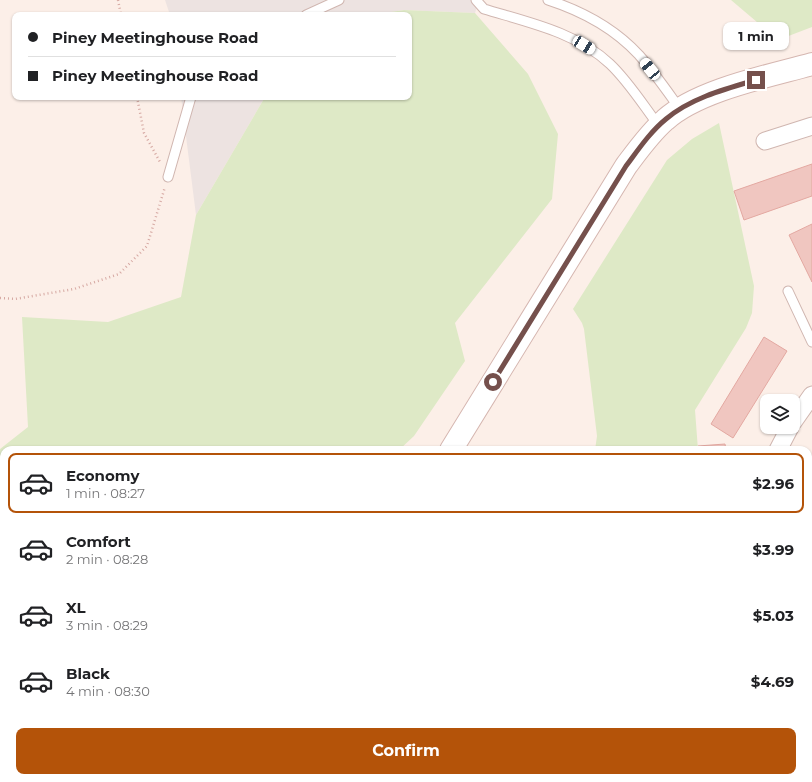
<!DOCTYPE html>
<html lang="en">
<head>
<meta charset="utf-8">
<style>
	body { margin:0; font-family:Montserrat,sans-serif; background:#f2f2f2; color:#202124; height:100vh; display:flex; flex-direction:column; font-size:15px; white-space:nowrap }
	* { box-sizing:border-box; margin:0 }
	p { font-size:13px; color:#757577 }
	.icon { flex:none; width:22px; height:22px; fill:none; stroke:currentColor; stroke-width:2; stroke-linecap:round; stroke-linejoin:round }
	.map { position:relative; flex:1; overflow:hidden }
	.drawer { position:absolute; left:0px; top:446px; width:812px; height:336px; display:flex; flex-direction:column; background:#fff; border-radius:12px 12px 0 0; box-shadow:0 1px 3px #0004 }
	.drawer>* { flex:none }
	.top-card { position:absolute; left:12px; top:12px; width:400px; height:88px; border-radius:8px; box-shadow:0 1px 3px #0004; display:grid; align-content:center; height:88px; padding:0 16px; background:#fff }
	.tools { position:absolute; left:760px; top:394px; display:grid; gap:8px }
	.tools a { display:grid; place-items:center; width:40px; height:40px; border-radius:8px; background:#fff; box-shadow:0 1px 3px #0004; font-size:20px }
	.end { position:absolute; width:18px; height:18px; margin:-9px; border:5px solid #75504c; background:#fff; box-shadow:0 0 0 2px #fff }
	.from { border-radius:50% }
	.bubble { position:absolute; height:28px; border-radius:8px; background:#fff; box-shadow:0 1px 3px #0004; font-size:13px; font-weight:700; line-height:28px; text-align:center }
	.car { position:absolute; width:12px; height:24px; margin:-12px -6px; border-radius:5px; box-shadow:0 0 3px 1px #0007; background:linear-gradient(#fff 24%,#345 0 40%,#fff 0 76%,#345 0 86%,#fff 0) }
	.top-card b { display:flex; align-items:center; gap:14px; height:38px; font-size:15px }
	.top-card b+b { border-top:1px solid #e0e0e0 }
	.top-card i { width:10px; height:10px; background:#202124 }
	ul { padding:7px 0 0; list-style:none }
	li { display:flex; align-items:center; gap:12px; height:60px; margin:0 8px 6px; padding:0 8px; border:2px solid transparent; border-radius:8px }
	li div { flex:1 }
	li b { display:block; font-size:15px }
	li em { font-style:normal; font-weight:700 }
	li.selected { border-color:#b45309 }
	li>.icon { width:36px; height:36px; stroke-width:1.5 }
	.primary-button { display:flex; gap:8px; margin-top:auto; padding:8px 16px }
	.primary-button a { flex:1; height:46px; border-radius:8px; background:#b45309; color:#fff; font-size:16px; font-weight:700; line-height:46px; text-align:center }
	.map>svg:first-child { display:block }
</style>
</head>
<body>
<div class="map">
<svg width="812" height="782" viewBox="0 0 812 782">
	<rect width="100%" height="100%" fill="#fcefe8"/>
	<path fill="#f5e1d9" d="M0 621 4 622V778H352L351 782H0Z"/>
	<path fill="#ede3e1" d="M165 0H479L475 13 404 10 371 15H170Z
		M181 97H265L196 215Z"/>
	<path fill="#dee9c6" d="M731 0H812V27L778 40Z
		M404 10 475 13 528 74 558 134 552 199 455 323 465 361 414 436 399 450H4V504H0V449L28 427 22 317 108 322 181 297 196 215 265 97H409V15H371Z
		M719 123 754 286 752 313 746 328 695 410 698 450H595L597 436 584 329 582 323 573 309 667 160 692 139Z
		M808 733H812V782H385V778H808Z"/>
	<path fill="#f0c6c0" stroke="#e3a8a1" d="M812 164V196L744 220 734 191Z
		M812 224V282L789 235Z
		M764 337 787 351 733 438 711 424Z
		M725 444 726 450H699L698 446Z
		M808 489H812V515H808Z"/>
	<g fill="none" stroke-linecap="round" stroke-linejoin="round">
		<defs>
			<path id="lane" d="M476 0 484 9C527 22 576 32 610 64 629 82 643 105 659 126
				M548 0C582 11 615 29 639 55 654 72 667 91 680 109
				M306 15 339 0
				M168 177 191 97
				M788 291 812 342
				M808 549H812
				M808 600H812"/>
			<path id="street" d="M765 141 812 126
				M793 422 812 395
				M778 450 790 427"/>
			<path id="secondary" d="M451 450 626 166C638 150 650 133 665 120 698 90 769 76 812 64
				M0 603 4 604
				M0 620 4 622
				M808 700H812
				M357 782V778"/>
		</defs>
		<use href="#lane" stroke="#d0b6b0" stroke-width="11"/>
		<use href="#street" stroke="#d0b6b0" stroke-width="19"/>
		<use href="#secondary" stroke="#d5b6b0" stroke-width="24"/>
		<path stroke="#d6a9a3" stroke-width="2.5" stroke-dasharray="1 3" stroke-linecap="butt" d="M118 0 121 15
			M137 97 144 133 160 162
			M0 298 15 299 74 289 119 274 147 246 165 187"/>
		<use href="#lane" stroke="#fff" stroke-width="9"/>
		<use href="#street" stroke="#fff" stroke-width="17"/>
		<use href="#secondary" stroke="#fff" stroke-width="22"/>
	</g>
	<g fill="none" stroke-linecap="round" stroke-linejoin="round">
		<path stroke="#75504c" stroke-width="5" d="M493 382 626 166C638 150 650 132 666 119 691 98 725 89 756 80"/>
	</g>
</svg>
<div class="tools">
<a><svg class="icon" aria-label="layers" viewBox="0 0 24 24"><path d="M12 4l9 5-9 5-9-5zM3 14l9 5 9-5"/></svg></a>
</div>
<i class="end from" style="left:493px;top:382px"></i>
<i class="end" style="left:756px;top:80px"></i>
<div class="bubble" style="left:723px;top:22px;width:66px">1 min</div>
<i class="car" style="left:584px;top:45px;rotate:121deg"></i>
<i class="car" style="left:650px;top:69px;rotate:321deg"></i>
<div class="top-card">
<b><i class="from"></i>Piney Meetinghouse Road</b>
<b><i></i>Piney Meetinghouse Road</b>
</div>
<section class="drawer">
<ul>
<li class="selected"><svg class="icon" aria-label="car" viewBox="0 0 24 24"><path d="M5 17H2v-5l4-1 3-4h7l3 4 3 1v5h-3M9 17h6M6 11h13"/><circle cx="7" cy="17" r="2"/><circle cx="17" cy="17" r="2"/></svg><div><b>Economy</b><p>1 min · 08:27</p></div><em>$2.96</em></li>
<li><svg class="icon" aria-label="car" viewBox="0 0 24 24"><path d="M5 17H2v-5l4-1 3-4h7l3 4 3 1v5h-3M9 17h6M6 11h13"/><circle cx="7" cy="17" r="2"/><circle cx="17" cy="17" r="2"/></svg><div><b>Comfort</b><p>2 min · 08:28</p></div><em>$3.99</em></li>
<li><svg class="icon" aria-label="car" viewBox="0 0 24 24"><path d="M5 17H2v-5l4-1 3-4h7l3 4 3 1v5h-3M9 17h6M6 11h13"/><circle cx="7" cy="17" r="2"/><circle cx="17" cy="17" r="2"/></svg><div><b>XL</b><p>3 min · 08:29</p></div><em>$5.03</em></li>
<li><svg class="icon" aria-label="car" viewBox="0 0 24 24"><path d="M5 17H2v-5l4-1 3-4h7l3 4 3 1v5h-3M9 17h6M6 11h13"/><circle cx="7" cy="17" r="2"/><circle cx="17" cy="17" r="2"/></svg><div><b>Black</b><p>4 min · 08:30</p></div><em>$4.69</em></li>
</ul>
<div class="primary-button"><a>Confirm</a></div>
</section>
</div>
</body>
</html>
